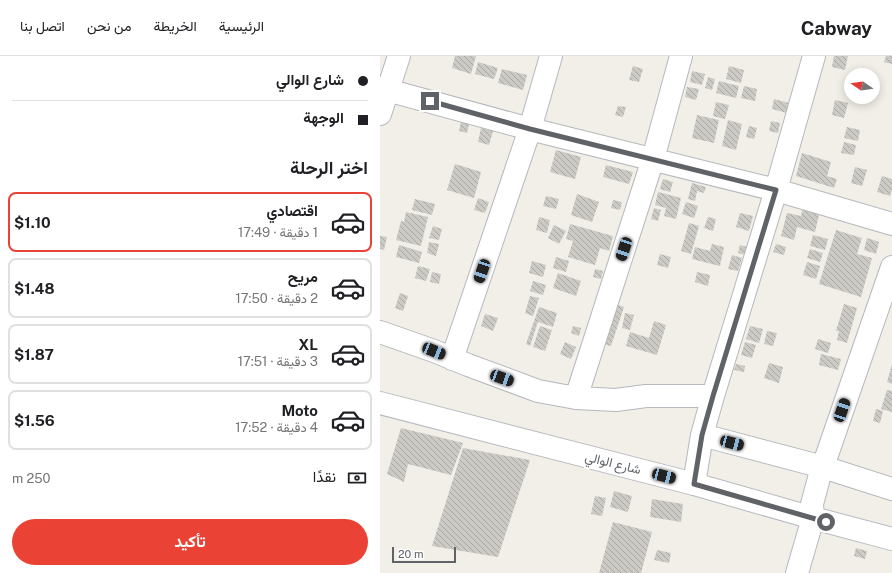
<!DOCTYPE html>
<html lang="ar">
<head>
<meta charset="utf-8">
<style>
	body { margin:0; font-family:"Public Sans",Vazirmatn,sans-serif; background:#f6f6f6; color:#202124; direction:rtl; height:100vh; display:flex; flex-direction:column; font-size:15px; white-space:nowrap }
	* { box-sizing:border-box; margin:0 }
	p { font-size:13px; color:#757577 }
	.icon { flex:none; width:22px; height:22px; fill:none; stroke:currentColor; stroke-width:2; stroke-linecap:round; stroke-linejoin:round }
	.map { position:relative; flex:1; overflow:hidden; direction:ltr }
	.sheet { display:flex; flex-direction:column; background:#fff; width:380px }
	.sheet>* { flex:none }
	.top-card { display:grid; align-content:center; height:88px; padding:0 12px; background:#fff }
	.needle { width:26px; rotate:283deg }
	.fabs { position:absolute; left:464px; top:12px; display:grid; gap:8px }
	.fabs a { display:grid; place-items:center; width:36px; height:36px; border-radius:50%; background:#fff; box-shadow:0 2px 10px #0003; font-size:20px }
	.scale { position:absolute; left:12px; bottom:10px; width:64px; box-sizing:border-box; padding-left:4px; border:2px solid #5f6368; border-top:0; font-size:11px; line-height:14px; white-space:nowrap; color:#5f6368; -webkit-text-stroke:3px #fff; paint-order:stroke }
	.end { position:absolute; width:18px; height:18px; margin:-9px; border:5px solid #5f6368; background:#fff; box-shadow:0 0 0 2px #fff }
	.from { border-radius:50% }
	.car { position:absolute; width:12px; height:24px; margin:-12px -6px; border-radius:5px; box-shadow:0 0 3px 1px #0007; background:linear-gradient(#222 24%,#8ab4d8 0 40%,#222 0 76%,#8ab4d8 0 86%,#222 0) }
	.top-card b { display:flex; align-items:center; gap:14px; height:38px; font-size:15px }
	.top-card b+b { border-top:1px solid #e0e0e0 }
	.top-card i { width:10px; height:10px; background:#202124 }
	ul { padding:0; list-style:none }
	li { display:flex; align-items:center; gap:12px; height:60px; margin:0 8px 6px; padding:0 4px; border:2px solid #e0e0e0; border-radius:8px }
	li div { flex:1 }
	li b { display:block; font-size:15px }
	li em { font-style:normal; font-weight:700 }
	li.active { border-color:#ea4335 }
	li>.icon { width:36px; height:36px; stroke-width:1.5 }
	h2 { padding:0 12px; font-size:18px; line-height:48px }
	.pay { display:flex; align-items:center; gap:10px; height:44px; padding:0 12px; font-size:15px }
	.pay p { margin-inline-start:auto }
	.primary-button { display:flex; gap:8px; margin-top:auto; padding:8px 12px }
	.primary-button a { flex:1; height:46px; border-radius:24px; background:#ea4335; color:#fff; font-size:16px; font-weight:700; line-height:46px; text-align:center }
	header { display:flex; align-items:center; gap:24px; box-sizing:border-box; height:56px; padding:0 20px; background:#fff; border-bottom:1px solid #e0e0e0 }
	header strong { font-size:19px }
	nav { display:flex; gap:22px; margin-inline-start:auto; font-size:14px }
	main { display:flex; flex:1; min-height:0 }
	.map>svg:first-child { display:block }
</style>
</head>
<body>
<header>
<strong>Cabway</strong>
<nav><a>الرئيسية</a><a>الخريطة</a><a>من نحن</a><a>اتصل بنا</a></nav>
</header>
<main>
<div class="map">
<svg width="512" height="517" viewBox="0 0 512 517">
	<defs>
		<pattern id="building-back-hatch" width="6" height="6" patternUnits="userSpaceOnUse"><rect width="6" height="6" fill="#cccac5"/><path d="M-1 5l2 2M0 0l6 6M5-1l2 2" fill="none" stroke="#a9a8a4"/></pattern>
	</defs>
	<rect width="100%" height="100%" fill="#f1efe8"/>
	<path fill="url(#building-back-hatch)" d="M75 0H96L91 18 72 12Z
		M454 0H468L465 14 452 11Z
		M506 0H512V8L504 6Z
		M98 6 118 12 114 23 95 18Z
		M253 10 263 13 259 26 249 24Z
		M349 10 364 14 361 27 346 23Z
		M122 13 147 19 143 34 118 27Z
		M312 15 325 18 322 29 310 26Z
		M328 21 335 23 332 34 325 32Z
		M339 25 359 30 356 42 336 37Z
		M364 30 377 33 375 45 361 42Z
		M307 31 319 33 316 44 305 41Z
		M394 43 409 47 407 57 392 53Z
		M455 44 468 47 464 62 452 59Z
		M336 46 349 49 345 63 333 60Z
		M238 50 246 51 243 61 235 59Z
		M317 59 339 64 334 87 312 82Z
		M348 64 362 68 356 94 342 90Z
		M391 65 400 67 398 77 389 75Z
		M81 66 89 68 87 77 79 75Z
		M369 70 377 72 374 83 366 81Z
		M467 71 480 74 478 85 464 82Z
		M101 72 113 75 109 89 98 86Z
		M464 86 476 89 474 99 461 97Z
		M176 94 201 101 195 123 170 116Z
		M422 97 451 106 447 120 457 123 454 132 416 120Z
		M75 108 101 116 94 142 67 134Z
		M226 109 253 116 249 128 223 121Z
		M475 111 487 114 482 130 471 127Z
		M502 120 512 123V133L510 140 497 136Z
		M283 123 293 126 290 136 280 133Z
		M312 127 326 131 324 137 317 135 315 145 308 143Z
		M278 136 301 142 296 163 284 160 286 152 275 149Z
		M197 138 219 146 212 166 191 159Z
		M166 140 179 143 176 153 163 150Z
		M98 142 109 146 105 157 94 154Z
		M35 143 55 148 52 159 32 154Z
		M233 144 242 146 240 154 231 152Z
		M306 146 318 150 314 162 302 158Z
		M423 151 440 155 435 176 417 171 414 184 401 180 407 157 421 160Z
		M274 152 281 154 278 165 271 163Z
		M26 156 48 161 41 190 16 184 21 165 24 166Z
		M360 157 373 160 369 175 356 171Z
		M159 161 170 164 167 177 156 174Z
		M328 161 336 163 333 175 324 172Z
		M309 167 319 170 311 198 301 195Z
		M190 168 233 180 229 195 220 192 215 209 188 201 193 185 186 183Z
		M174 169 186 175 179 188 168 182Z
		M53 170 62 173 59 184 49 182Z
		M456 174 482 182 477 198 492 202 481 241 439 228Z
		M433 179 448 183 445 194 430 190Z
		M0 180 7 181 4 194 0 193Z
		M487 182 499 186 496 198 484 194Z
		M49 186 59 188 56 200 47 197Z
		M332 188 344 191 340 210 312 203 315 191 330 195Z
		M396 188 406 191 404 199 393 196Z
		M19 189 42 196 39 207 16 201Z
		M360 189 367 191 365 199 358 197Z
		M430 193 443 197 440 206 427 202Z
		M280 198 291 201 288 212 277 209Z
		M352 199 362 202 358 215 348 213Z
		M176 201 189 205 186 216 173 212Z
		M152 205 166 209 163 221 149 217Z
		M427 206 440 210 436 223 423 219Z
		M38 210 50 213 46 225 35 222Z
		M215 213 223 215 221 223 213 221Z
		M52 216 61 218 59 228 50 226Z
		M317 216 330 219 328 230 315 226Z
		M178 217 201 225 196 240 173 232Z
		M153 225 166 229 163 239 150 235Z
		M20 237 28 240 23 255 15 252Z
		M150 240 159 242 153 260 145 257Z
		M236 248 244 251 231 290 223 288Z
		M464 248 477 252 467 287 457 284 459 275H456Z
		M159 251 177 257 173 271 158 266 150 290 146 288Z
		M245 257 254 259 250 274 242 272Z
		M105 258 118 262 113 275 101 270Z
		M274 265 286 269 277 299 246 290 250 276 269 282Z
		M160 270 172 274 165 295 153 291Z
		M193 270 201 272 199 280 191 277Z
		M370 270 383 273 379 287 366 283Z
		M387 275 397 277 393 290 384 288Z
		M438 283 451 287 448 297 435 293Z
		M185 286 196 291 191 303 180 298Z
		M365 286 376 289 372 302 361 299Z
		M441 298 461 303 458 314 439 309Z
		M389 307 403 311 399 327 384 322Z
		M356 308 365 310 364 316 354 314Z
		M512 308V328L507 326Z
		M507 334 512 335V356L501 353Z
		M496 353 503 355 500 367 493 365Z
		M21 372 83 387 71 419 28 408 24 426 7 418Z
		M83 392 150 404 118 501 52 490Z
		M234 435 252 440 248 456 230 451Z
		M215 440 226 442 222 460 211 458Z
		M272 443 303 448 301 466 270 461Z
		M233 466 272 476 261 517H219Z
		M476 492 487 495 485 503 474 500Z
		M277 494 291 497 289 507 274 504Z"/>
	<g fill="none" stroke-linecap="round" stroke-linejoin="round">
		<defs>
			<path id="minor" d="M0 32 150 73 396 134 512 168
				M0 58 19 0
				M0 276 54 295 88 309 158 335 196 342 236 344 266 340H333
				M72 303 150 73 171 0
				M196 342 273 103 301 0
				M322 379 443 411 512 433
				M314 428 322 379 333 340 396 134 434 0
				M417 517 433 462 432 448 439 422 512 211"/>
			<path id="secondary" d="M0 347 314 428 433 462 512 483"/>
		</defs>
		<use href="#minor" stroke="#b5b8bc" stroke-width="24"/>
		<use href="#secondary" stroke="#b6babf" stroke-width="24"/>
		<use href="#minor" stroke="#fff" stroke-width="22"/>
		<use href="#secondary" stroke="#fff" stroke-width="22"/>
	</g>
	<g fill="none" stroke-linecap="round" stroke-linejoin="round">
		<path stroke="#5f6368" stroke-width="5" d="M50 45 150 73 396 134 333 340 322 379 314 428 446 466"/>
	</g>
	<g text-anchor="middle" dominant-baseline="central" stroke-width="4" stroke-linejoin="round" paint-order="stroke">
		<g font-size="13" fill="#5f6368" stroke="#fff">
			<text transform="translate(233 407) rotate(14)">شارع الوالي</text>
		</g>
	</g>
</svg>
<div class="fabs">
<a><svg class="needle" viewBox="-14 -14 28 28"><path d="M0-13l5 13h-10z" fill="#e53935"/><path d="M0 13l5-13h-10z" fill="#757577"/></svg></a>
</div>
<div class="scale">20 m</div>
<i class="end from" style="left:446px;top:466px"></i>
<i class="end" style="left:50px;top:45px"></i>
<i class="car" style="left:244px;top:193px;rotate:198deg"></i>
<i class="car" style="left:102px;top:215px;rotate:199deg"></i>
<i class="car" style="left:54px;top:295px;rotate:112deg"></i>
<i class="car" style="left:122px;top:322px;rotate:110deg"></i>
<i class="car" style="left:462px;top:354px;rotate:19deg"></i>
<i class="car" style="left:352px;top:387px;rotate:105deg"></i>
<i class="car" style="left:284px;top:420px;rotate:105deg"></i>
</div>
<section class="sheet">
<div class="top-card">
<b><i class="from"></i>شارع الوالي</b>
<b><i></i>الوجهة</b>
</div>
<h2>اختر الرحلة</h2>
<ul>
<li class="active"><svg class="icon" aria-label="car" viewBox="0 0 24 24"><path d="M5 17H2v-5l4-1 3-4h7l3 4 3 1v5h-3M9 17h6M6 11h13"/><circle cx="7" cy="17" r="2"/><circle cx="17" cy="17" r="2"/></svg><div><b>اقتصادي</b><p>1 دقيقة · 17:49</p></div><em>$1.10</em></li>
<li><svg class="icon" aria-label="car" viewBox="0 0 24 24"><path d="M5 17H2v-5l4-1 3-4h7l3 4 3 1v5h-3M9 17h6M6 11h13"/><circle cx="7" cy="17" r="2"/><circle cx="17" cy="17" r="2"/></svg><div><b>مريح</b><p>2 دقيقة · 17:50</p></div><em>$1.48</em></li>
<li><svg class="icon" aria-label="car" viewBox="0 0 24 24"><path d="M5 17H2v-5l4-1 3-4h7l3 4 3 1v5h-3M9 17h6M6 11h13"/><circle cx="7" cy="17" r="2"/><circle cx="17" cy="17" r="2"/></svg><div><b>XL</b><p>3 دقيقة · 17:51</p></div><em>$1.87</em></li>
<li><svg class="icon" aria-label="car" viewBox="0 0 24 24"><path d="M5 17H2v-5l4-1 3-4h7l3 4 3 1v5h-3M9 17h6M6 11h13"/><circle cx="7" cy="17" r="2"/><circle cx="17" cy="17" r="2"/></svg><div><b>Moto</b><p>4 دقيقة · 17:52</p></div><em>$1.56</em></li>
</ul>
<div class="pay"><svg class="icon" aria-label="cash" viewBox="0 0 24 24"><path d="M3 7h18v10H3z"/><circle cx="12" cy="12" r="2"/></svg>نقدًا<p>250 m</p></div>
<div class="primary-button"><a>تأكيد</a></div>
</section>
</main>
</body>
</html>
